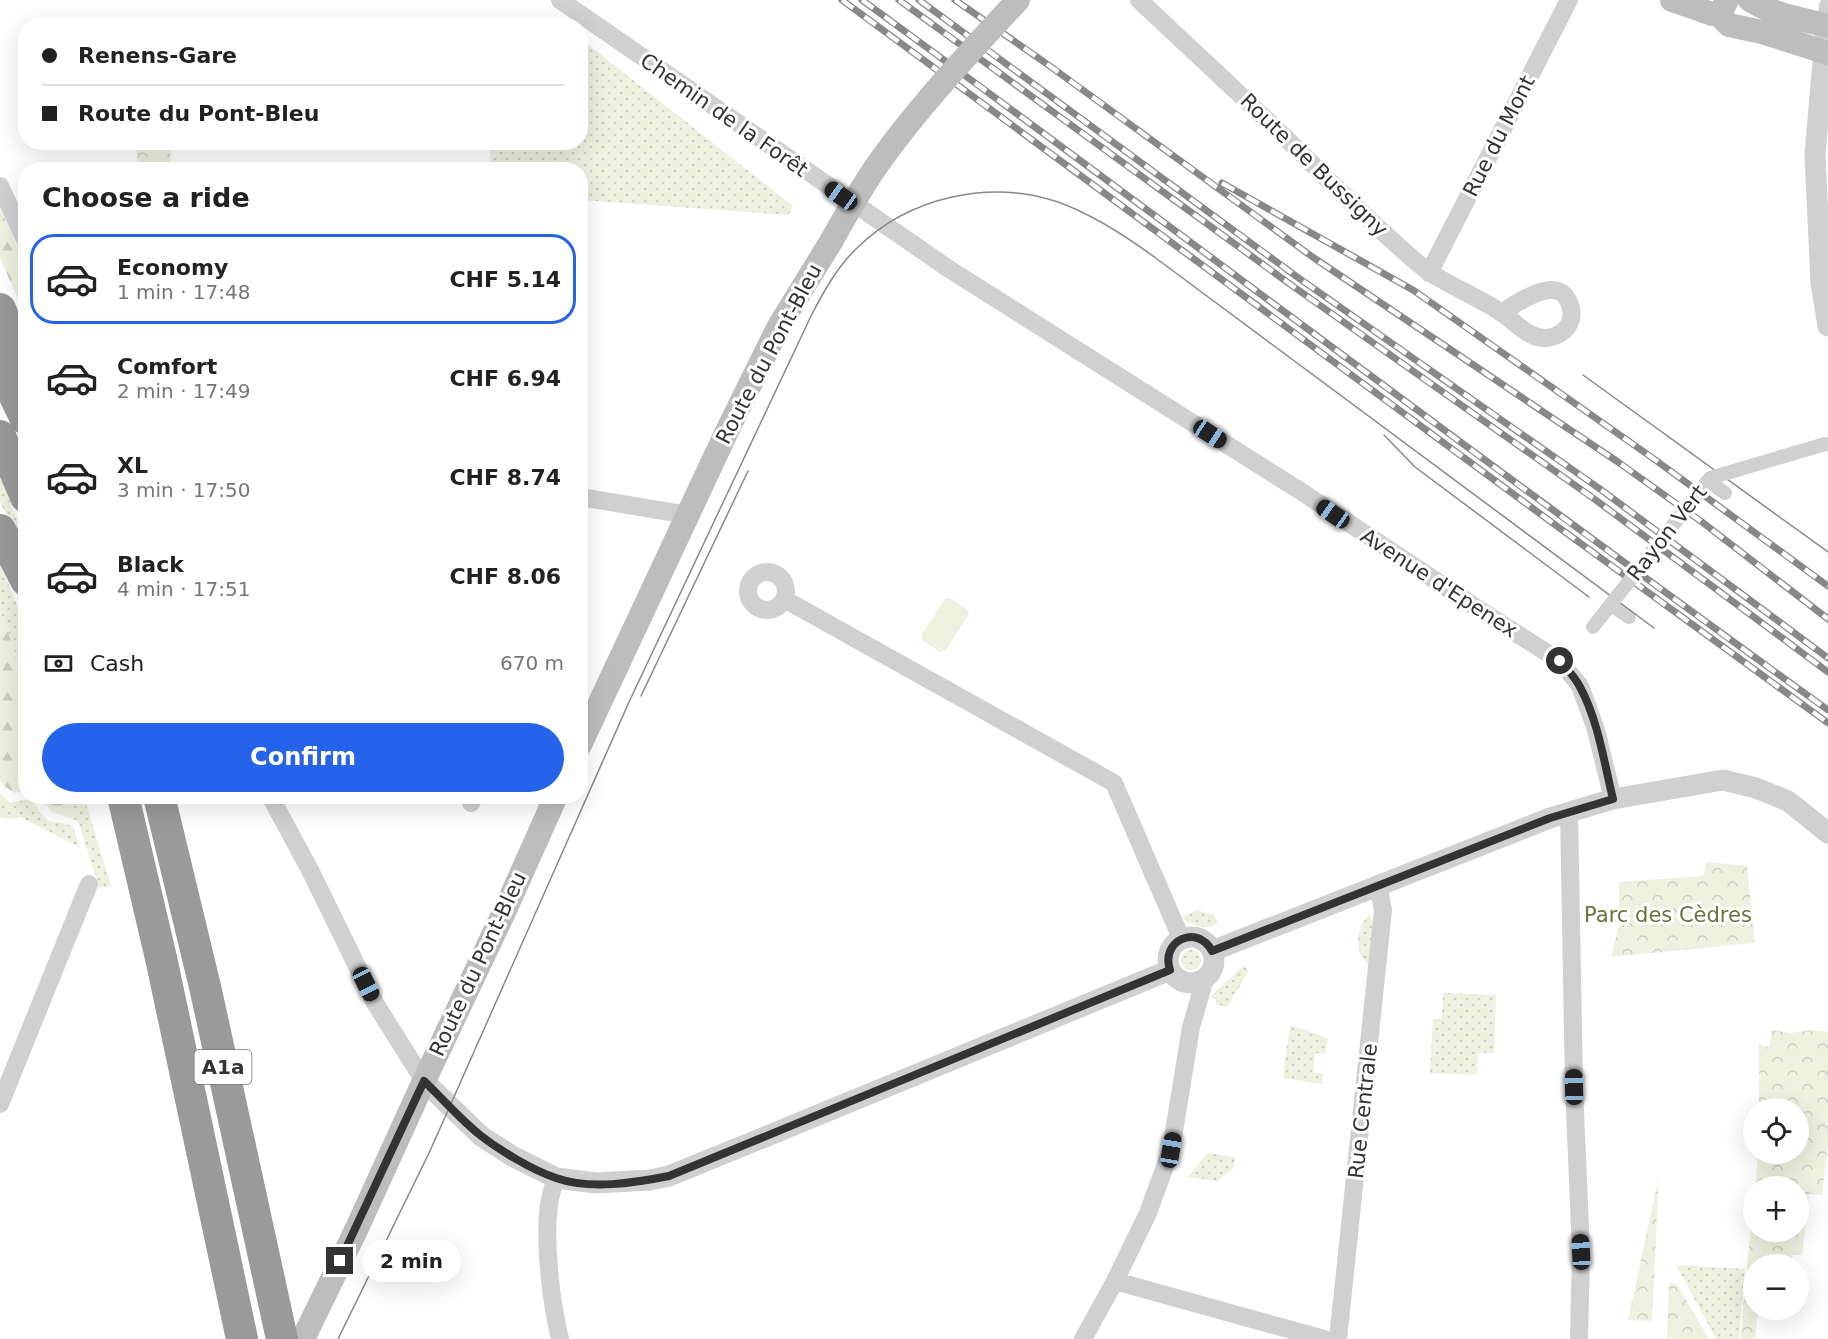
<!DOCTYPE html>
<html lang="en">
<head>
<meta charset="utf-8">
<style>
	body { margin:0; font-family:"DejaVu Sans",sans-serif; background:#f2f2f2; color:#222; height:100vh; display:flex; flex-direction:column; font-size:22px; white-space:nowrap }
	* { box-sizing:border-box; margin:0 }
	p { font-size:20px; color:#767676 }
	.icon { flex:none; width:33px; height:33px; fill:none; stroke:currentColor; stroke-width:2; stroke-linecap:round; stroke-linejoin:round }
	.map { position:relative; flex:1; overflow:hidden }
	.panel { position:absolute; left:18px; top:162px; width:570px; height:642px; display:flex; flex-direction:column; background:#fff; border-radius:24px; box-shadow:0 6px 24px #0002 }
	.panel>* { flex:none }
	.top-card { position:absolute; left:18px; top:18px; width:570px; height:132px; border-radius:24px; box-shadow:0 6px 24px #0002; display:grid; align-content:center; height:132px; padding:0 24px; background:#fff }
	.fabs { position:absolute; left:1743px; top:1098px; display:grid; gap:12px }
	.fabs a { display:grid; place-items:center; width:66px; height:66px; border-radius:50%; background:#fff; box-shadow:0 6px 24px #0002; font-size:30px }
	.end { position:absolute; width:27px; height:27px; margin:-14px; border:8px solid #333; background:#fff; box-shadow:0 0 0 3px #fff }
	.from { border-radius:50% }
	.bubble { position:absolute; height:42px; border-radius:21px; background:#fff; box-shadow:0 6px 24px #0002; font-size:20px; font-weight:700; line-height:42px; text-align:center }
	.car { position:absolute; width:18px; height:36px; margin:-18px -9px; border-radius:8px; box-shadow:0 0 4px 2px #0007; background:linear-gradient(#222 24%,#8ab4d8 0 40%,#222 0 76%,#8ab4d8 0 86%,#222 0) }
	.top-card b { display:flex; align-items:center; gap:21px; height:57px; font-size:22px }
	.top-card b+b { border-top:2px solid #e0e0e0 }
	.top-card i { width:15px; height:15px; background:#222 }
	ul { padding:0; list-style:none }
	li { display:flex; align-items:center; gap:18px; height:90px; margin:0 12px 9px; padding:0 12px; border:3px solid transparent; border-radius:24px }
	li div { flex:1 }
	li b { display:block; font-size:22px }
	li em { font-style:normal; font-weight:700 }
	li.on { border-color:#2563eb }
	li>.icon { width:54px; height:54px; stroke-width:1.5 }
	h2 { padding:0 24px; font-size:27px; line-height:72px }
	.pay { display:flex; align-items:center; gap:15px; height:66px; padding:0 24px; font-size:22px }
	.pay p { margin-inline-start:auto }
	.cta { display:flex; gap:12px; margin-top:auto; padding:12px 24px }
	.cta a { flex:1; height:69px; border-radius:36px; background:#2563eb; color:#fff; font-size:24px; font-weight:700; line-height:69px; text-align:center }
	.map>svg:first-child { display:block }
</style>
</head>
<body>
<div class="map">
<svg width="1828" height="1339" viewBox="0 0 1828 1339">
	<defs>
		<pattern id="grass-dots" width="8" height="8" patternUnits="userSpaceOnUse" patternTransform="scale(1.5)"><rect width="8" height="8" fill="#eef0e0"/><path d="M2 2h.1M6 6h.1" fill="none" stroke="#cdcec1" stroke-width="1.8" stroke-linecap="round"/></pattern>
		<pattern id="forest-firs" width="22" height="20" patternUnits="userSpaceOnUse" patternTransform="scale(1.5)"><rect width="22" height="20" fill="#eef0e0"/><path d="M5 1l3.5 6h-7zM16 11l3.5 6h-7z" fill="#cdcec1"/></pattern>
		<pattern id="park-crowns" width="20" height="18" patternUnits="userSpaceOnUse" patternTransform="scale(1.5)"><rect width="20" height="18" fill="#eef0e0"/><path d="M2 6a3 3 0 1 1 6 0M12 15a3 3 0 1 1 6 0" fill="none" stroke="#cdcec1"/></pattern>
	</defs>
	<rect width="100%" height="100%" fill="#fff"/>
	<path fill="url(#grass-dots)" d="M581 39 793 206 788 215 581 200 580 170 491 169 490 143 580 142Z
		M0 476 25 540V551L0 502Z
		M0 564 25 624V679L0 611Z
		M0 794 10 803 30 799 48 821C75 825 72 822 80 848L21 817 8 819 0 817Z
		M71 797H84L111 886 99 888 78 821 70 818 74 803Z
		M1197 910 1214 915 1218 923C1205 930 1192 927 1182 917Z
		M1369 914 1374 925 1369 966C1353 950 1356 930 1369 914Z
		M1181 960a10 10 0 1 1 20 0a10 10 0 1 1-20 0Z
		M1243 966 1246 967 1248 972 1227 1007 1216 1004V999L1210 997Z
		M1443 993 1496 995 1494 1053H1478L1477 1075 1430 1073 1433 1019H1442Z
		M1290 1025 1328 1038 1325 1054 1315 1053 1313 1072 1323 1074 1322 1084 1283 1078Z
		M1207 1153 1235 1157 1233 1169 1217 1181 1188 1177Z
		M1676 1265 1745 1269 1739 1339H1716Z"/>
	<path fill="url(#forest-firs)" d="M0 209 25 263V315L0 258Z
		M0 611 25 679V791L15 793 4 786 0 780Z
		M40 797H71L74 803 70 818 52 812Z"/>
	<path fill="url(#park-crowns)" d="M136 143H170L171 166 138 168Z
		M1707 862 1747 866 1755 943 1611 957 1619 925V882L1703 876Z
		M1771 1030 1790 1033 1813 1030 1828 1032V1144L1822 1195 1809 1194 1802 1255H1793L1792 1264H1754V1310H1788L1787 1315 1758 1311 1755 1339H1740L1753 1206 1754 1232H1798V1186H1755L1758 1154H1798V1108H1759V1045L1770 1047Z
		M1659 1176 1652 1321 1628 1320Z
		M1669 1283 1677 1284 1709 1339H1667Z"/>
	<path fill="#eef0e0" d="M950 598 968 610 969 614 946 650 940 652 922 640V634L945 599Z"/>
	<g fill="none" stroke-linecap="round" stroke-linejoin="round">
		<path stroke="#d0d0d0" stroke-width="14" d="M1708 481 1725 493
			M1611 605 1629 617"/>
		<path stroke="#d0d0d0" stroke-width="18" d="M560 0 949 269 1302 492 1486 614 1560 661 1580 686 1589 710 1596 730 1613 799
			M1139 0C1194 52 1250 103 1304 156 1334 186 1364 216 1396 244 1410 256 1423 270 1439 278 1460 290 1482 300 1502 313 1512 320 1521 330 1532 335 1553 345 1578 328 1570 305 1560 272 1519 302 1501 313
			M1826 26 1828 6
			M0 186 26 242
			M1429 273 1569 0
			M580 497 688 515
			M748 591a19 19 0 1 1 38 0a19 19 0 1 1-38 0Z
			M784 599 1114 783 1177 929 1180 940
			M270 796 310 870 375 1003 424 1081
			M471 803 475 796
			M1569 811 1574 1087 1581 1252 1579 1339
			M0 1104 89 884
			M556 1178C553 1187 550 1196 549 1205 544 1243 551 1302 560 1339
			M1115 1281 1324 1339
			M1083 1339 1115 1281 1148 1213 1171 1150 1191 1027 1205 979
			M1338 1339 1383 910 1378 884"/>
		<path stroke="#d0d0d0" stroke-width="21" d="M1826 26 1815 155 1821 283 1828 326
			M1168 960a23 23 0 1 1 46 0a23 23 0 1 1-46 0Z
			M1212 951 1550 818 1613 799 1723 780 1756 788 1788 801 1828 833
			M424 1081 481 1136 512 1156 556 1178 596 1183 650 1180 669 1176 772 1134 1170 970"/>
		<path stroke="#bdbdbd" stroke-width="24" d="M1672 0 1712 14 1722 15
			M1727 0 1721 12 1723 19 1729 25 1762 32 1828 53
			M1750 0C1773 15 1802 19 1828 26
			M580 745 728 429 779 326 832 240
			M303 1339 357 1228 424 1081 505 910 556 796"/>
		<path stroke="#9a9a9a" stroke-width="32" d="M0 309 26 371
			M0 365 26 419
			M0 436 26 497
			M0 530 26 580
			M123 796 161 958 242 1339
			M159 796 206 991 282 1339"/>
		<path stroke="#888" stroke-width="1.5" d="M1583 375 1828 552
			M1384 435 1415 467 1589 597
			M641 696 748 471
			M338 1339 430 1151 629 702 811 316C824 291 837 267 857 248 909 197 989 179 1058 202 1094 215 1126 236 1157 259L1654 628"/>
		<defs>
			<path id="rail" d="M842 0 1554 524 1828 723
				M862 0C1185 236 1503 477 1828 710
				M899 0 1294 287 1593 498 1828 672
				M919 0 1300 279 1600 489 1828 658
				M955 0 1047 64 1314 258 1618 462 1702 522 1828 619
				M1222 183 1413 290 1654 459 1828 586"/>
		</defs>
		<use href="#rail" stroke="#888" stroke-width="7"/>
		<use href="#rail" stroke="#fff" stroke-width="4.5" stroke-dasharray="14" stroke-linecap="butt"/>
		<path stroke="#d0d0d0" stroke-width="14" d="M1593 627 1710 478 1825 444"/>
		<path stroke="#bdbdbd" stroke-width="24" d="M832 240C847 213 862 186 880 161 921 104 970 52 1018 0"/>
	</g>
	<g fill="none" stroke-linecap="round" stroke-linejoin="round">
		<path stroke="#333" stroke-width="8" d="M340 1261 424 1081C442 1098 460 1119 480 1135 499 1150 532 1170 556 1178 590 1190 634 1183 669 1176L1170 970C1160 941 1197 923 1212 951L1550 818 1613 799C1604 762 1598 720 1580 687 1575 677 1567 669 1560 661"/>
	</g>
	<g text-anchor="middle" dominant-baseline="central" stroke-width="6" stroke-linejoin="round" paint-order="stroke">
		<rect fill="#fff" stroke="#707070" stroke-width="1.5" x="194.5" y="1050" width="57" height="34" rx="4.5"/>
		<g font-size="20" font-weight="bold" fill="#333">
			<text x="223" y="1067">A1a</text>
		</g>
		<g font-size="21" fill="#333" stroke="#fff">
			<text transform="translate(724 115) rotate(35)">Chemin de la Forêt</text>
			<text transform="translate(1499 136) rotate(-63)">Rue du Mont</text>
			<text transform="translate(1314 165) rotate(44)">Route de Bussigny</text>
			<text transform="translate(769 354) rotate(-62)">Route du Pont-Bleu</text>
			<text transform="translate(1667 533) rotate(-52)">Rayon Vert</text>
			<text transform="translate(1439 583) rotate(33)">Avenue d'Epenex</text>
			<text transform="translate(478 964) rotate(-65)">Route du Pont-Bleu</text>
			<text transform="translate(1363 1111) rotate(-84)">Rue Centrale</text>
		</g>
		<g font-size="21" fill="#67743a" stroke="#fff">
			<text x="1668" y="915">Parc des Cèdres</text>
		</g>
	</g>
</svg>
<div class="fabs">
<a><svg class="icon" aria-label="locate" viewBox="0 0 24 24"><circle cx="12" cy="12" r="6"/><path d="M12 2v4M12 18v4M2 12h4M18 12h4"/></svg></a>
<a>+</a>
<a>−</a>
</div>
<i class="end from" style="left:1560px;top:661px"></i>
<i class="end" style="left:340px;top:1261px"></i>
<div class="bubble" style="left:362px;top:1240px;width:99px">2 min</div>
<i class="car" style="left:841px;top:196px;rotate:305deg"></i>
<i class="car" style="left:1210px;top:434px;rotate:123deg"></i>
<i class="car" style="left:1333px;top:514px;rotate:305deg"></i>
<i class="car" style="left:366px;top:984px;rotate:154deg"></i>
<i class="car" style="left:1574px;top:1087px;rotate:359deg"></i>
<i class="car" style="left:1171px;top:1150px;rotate:9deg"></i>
<i class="car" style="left:1581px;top:1252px;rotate:357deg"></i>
<div class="top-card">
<b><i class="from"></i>Renens-Gare</b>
<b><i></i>Route du Pont-Bleu</b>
</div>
<section class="panel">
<h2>Choose a ride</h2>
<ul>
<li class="on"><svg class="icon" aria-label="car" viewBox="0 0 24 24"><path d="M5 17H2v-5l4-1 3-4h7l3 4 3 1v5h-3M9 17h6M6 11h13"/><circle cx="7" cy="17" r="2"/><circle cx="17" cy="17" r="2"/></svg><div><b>Economy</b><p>1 min · 17:48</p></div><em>CHF 5.14</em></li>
<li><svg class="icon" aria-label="car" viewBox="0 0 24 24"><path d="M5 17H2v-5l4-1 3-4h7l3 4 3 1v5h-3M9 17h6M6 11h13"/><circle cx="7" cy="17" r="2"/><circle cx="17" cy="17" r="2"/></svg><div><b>Comfort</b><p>2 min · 17:49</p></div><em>CHF 6.94</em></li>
<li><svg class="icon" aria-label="car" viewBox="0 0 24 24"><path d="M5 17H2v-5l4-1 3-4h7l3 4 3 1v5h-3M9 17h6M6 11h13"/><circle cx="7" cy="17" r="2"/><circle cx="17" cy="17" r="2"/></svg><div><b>XL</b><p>3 min · 17:50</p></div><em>CHF 8.74</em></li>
<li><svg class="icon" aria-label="car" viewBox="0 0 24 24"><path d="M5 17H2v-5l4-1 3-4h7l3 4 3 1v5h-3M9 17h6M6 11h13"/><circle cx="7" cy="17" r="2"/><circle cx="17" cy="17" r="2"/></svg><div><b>Black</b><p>4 min · 17:51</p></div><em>CHF 8.06</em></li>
</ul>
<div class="pay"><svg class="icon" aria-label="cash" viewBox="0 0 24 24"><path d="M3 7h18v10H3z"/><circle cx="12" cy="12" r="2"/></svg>Cash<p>670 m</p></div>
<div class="cta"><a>Confirm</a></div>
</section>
</div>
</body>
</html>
